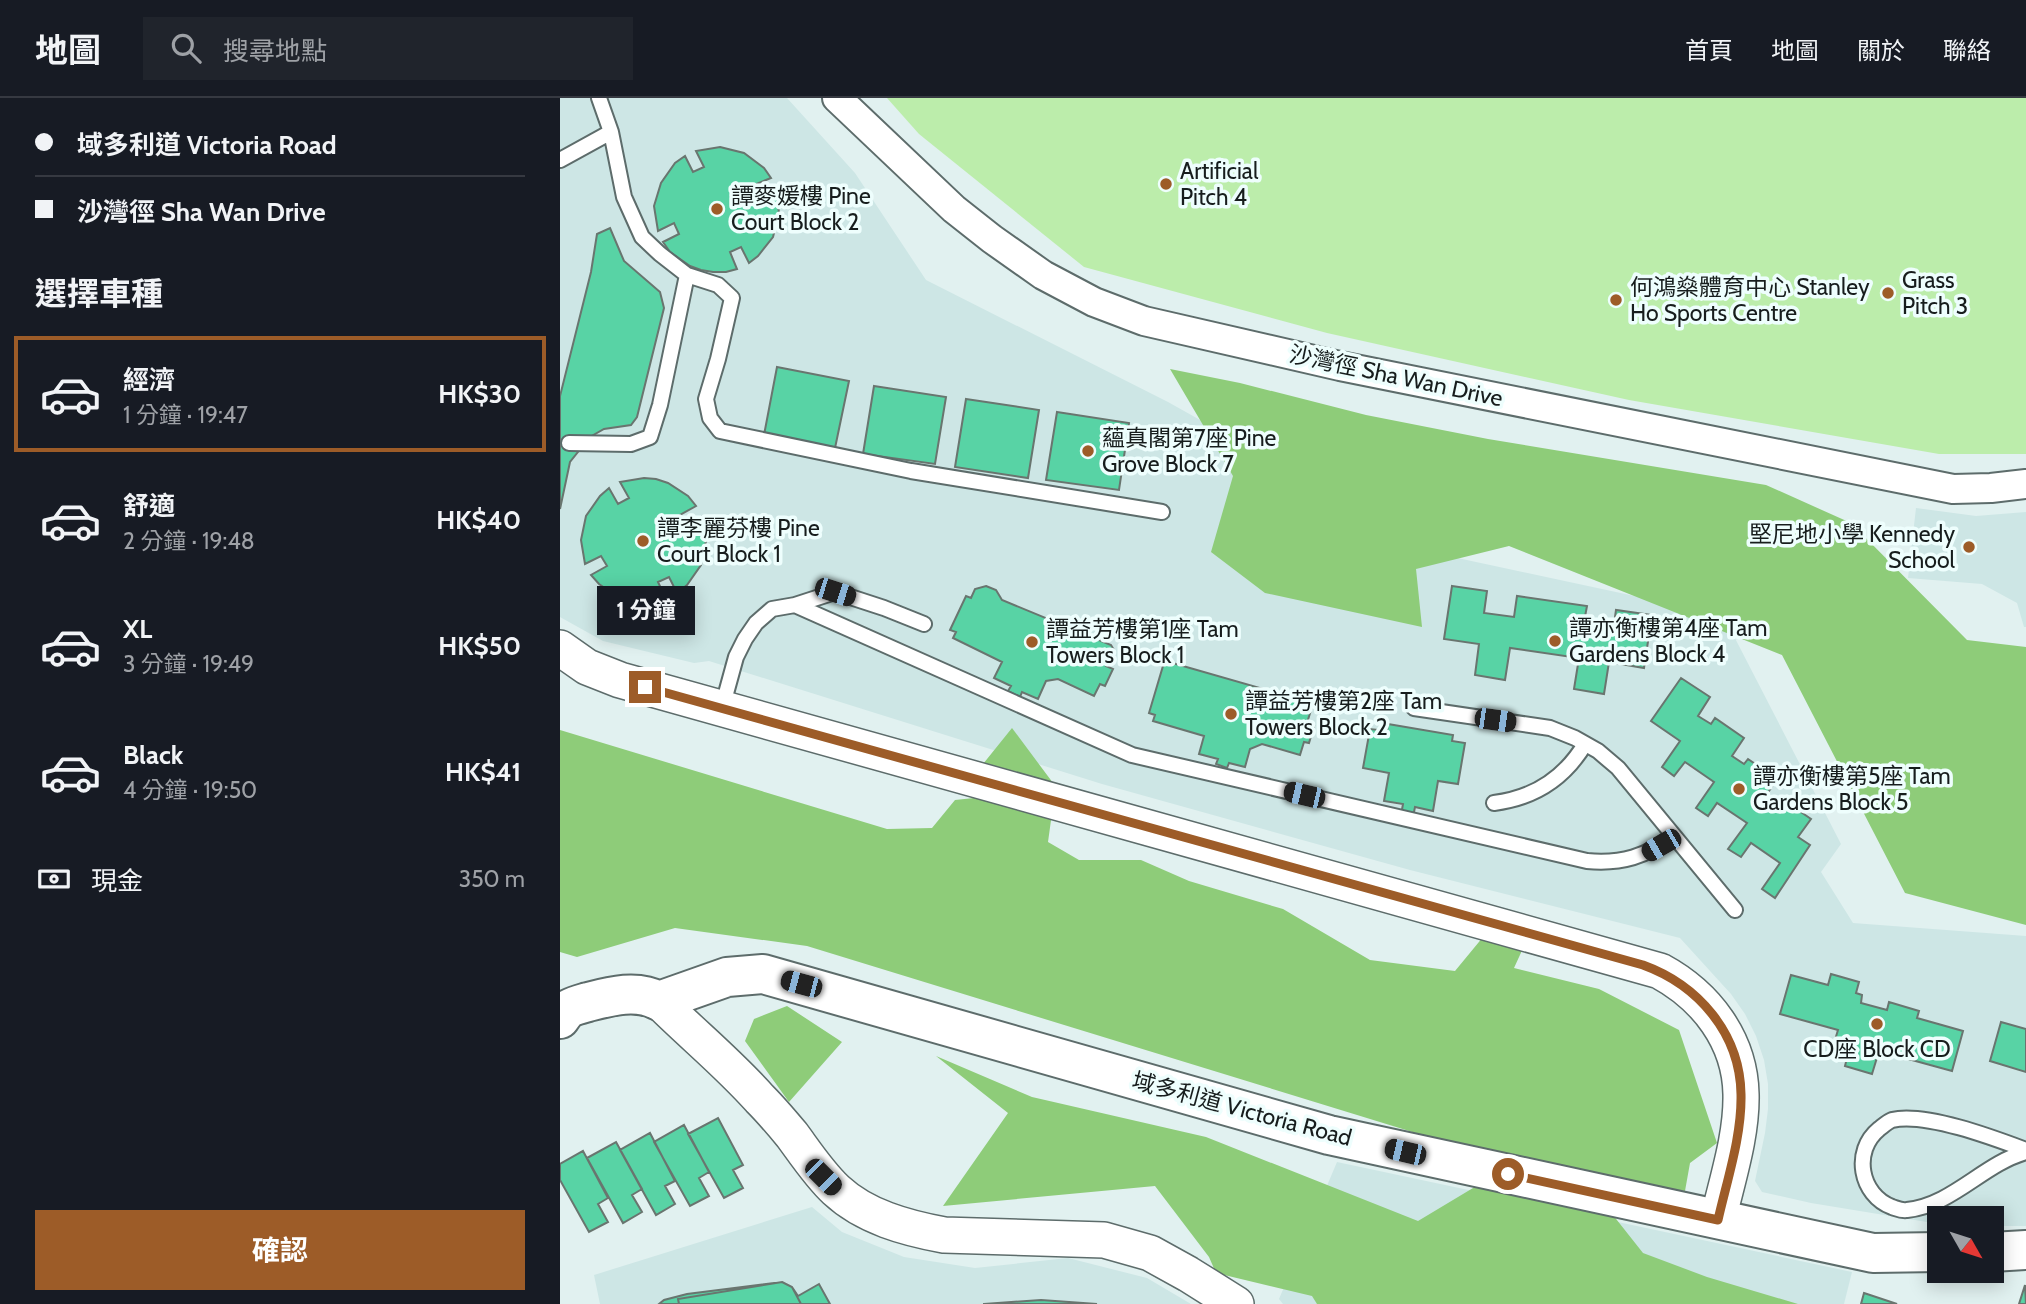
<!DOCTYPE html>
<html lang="zh-TW">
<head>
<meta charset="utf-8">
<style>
	body { margin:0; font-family:Cabin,"Noto Sans TC",sans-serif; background:#20242c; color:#f1f3f6; height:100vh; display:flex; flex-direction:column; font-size:26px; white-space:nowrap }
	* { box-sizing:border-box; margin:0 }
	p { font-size:23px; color:#9ea1a6 }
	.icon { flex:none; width:38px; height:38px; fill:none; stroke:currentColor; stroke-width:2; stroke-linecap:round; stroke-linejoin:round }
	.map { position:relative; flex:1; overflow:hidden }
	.panel { display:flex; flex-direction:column; background:#171b24; width:560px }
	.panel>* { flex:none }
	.hud { display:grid; align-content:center; height:154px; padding:0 35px; background:#171b24 }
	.needle { width:46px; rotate:129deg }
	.controls { position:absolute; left:1367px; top:1108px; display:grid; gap:14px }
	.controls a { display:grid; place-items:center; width:77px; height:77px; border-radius:0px; background:#171b24; box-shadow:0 4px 18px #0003; font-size:35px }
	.end { position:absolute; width:32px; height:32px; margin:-16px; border:9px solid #9d5c28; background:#fff; box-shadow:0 0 0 4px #fff }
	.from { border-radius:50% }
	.bubble { position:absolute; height:49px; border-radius:0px; background:#171b24; box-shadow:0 4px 18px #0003; font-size:23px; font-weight:700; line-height:49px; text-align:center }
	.car { position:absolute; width:21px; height:42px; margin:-21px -10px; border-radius:9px; box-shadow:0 0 5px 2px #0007; background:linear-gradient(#222 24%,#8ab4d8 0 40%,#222 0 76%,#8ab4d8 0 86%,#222 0) }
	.hud b { display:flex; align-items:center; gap:24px; height:66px; font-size:26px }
	.hud b+b { border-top:2px solid #363941 }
	.hud i { width:18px; height:18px; background:#f1f3f6 }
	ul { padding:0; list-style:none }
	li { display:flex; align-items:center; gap:21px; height:116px; margin:0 14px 10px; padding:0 21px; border:4px solid transparent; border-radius:0px }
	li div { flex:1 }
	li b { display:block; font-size:26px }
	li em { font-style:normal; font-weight:700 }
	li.active { border-color:#9d5c28 }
	li>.icon { width:63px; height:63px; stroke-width:1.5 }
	h2 { padding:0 35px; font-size:32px; line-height:84px }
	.pay { display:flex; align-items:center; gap:18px; height:77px; padding:0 35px; font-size:26px }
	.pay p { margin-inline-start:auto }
	.button { display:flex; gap:14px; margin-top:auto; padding:14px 35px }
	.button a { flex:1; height:80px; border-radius:0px; background:#9d5c28; color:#fff; font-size:28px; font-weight:700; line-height:80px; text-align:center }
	header { display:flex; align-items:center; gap:42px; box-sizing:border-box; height:98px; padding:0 35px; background:#171b24; border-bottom:2px solid #363941 }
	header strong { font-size:33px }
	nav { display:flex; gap:38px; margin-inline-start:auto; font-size:24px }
	.search { width:490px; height:63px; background:#20242c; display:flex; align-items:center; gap:18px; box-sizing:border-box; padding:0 24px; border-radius:0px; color:#9ea1a6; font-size:26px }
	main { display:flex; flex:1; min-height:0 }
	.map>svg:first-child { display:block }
</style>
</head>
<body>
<header>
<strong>地圖</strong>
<div class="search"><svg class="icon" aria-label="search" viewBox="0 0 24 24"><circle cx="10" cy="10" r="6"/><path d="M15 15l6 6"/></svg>搜尋地點</div>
<nav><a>首頁</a><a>地圖</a><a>關於</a><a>聯絡</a></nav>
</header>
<main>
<section class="panel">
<div class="hud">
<b><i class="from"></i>域多利道 Victoria Road</b>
<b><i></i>沙灣徑 Sha Wan Drive</b>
</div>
<h2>選擇車種</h2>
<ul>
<li class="active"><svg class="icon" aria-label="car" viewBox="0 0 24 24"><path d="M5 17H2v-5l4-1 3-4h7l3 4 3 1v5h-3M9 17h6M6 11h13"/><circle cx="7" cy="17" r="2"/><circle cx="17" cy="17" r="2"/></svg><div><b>經濟</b><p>1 分鐘 · 19:47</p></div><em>HK$30</em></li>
<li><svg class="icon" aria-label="car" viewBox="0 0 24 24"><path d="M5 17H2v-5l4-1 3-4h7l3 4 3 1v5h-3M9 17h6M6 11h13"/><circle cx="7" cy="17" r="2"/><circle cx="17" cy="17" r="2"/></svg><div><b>舒適</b><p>2 分鐘 · 19:48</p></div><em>HK$40</em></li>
<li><svg class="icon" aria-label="car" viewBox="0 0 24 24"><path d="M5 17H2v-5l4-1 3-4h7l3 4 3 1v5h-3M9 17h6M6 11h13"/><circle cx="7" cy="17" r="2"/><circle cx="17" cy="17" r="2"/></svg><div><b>XL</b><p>3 分鐘 · 19:49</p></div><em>HK$50</em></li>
<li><svg class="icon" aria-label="car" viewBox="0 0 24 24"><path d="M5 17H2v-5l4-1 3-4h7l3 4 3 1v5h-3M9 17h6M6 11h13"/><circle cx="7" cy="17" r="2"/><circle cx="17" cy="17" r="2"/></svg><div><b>Black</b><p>4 分鐘 · 19:50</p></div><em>HK$41</em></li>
</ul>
<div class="pay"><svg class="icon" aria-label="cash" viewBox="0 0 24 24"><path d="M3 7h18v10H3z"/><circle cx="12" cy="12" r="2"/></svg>現金<p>350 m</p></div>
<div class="button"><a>確認</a></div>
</section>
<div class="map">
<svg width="1466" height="1206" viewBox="0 0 1466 1206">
	<rect width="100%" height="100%" fill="#e1f1f0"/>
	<path fill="#cde6e5" d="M0 0H227L295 75 366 182 608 304 879 456 1163 517 1281 746 1261 774 1293 825 1466 838V1128H1432V1120H1379V1126L1251 1105 1202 1094 1195 1083 1205 1035 1208 1011V986L1204 962 1196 938 1185 916 1171 896 1120 840 850 772 542 686 149 563 134 565 43 543 0 519Z
		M1356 410 1416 418 1466 414V529H1464L1457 505 1422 486 1348 480Z
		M777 1064 1292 1174 1284 1206H723L719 1201Z
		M252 1109 282 1134 344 1159 415 1170 508 1160 587 1180 631 1206H40L34 1177Z"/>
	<path fill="#bcedab" d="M327 0H1466V356H1379L1069 302 767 235 524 169 359 36Z"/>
	<path fill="#8ecc79" d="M610 271 680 285 806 317 928 341 1206 387 1291 425 1407 542 1466 549V827L1345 795 1222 557 949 448 856 471 862 529 705 495 651 454 673 378Z
		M452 630 496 689 423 666Z
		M0 632 327 731 372 730 395 702 433 698 492 715 488 744 519 762H581L629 783 723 811 810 862 895 873 942 816 975 824 954 870 1039 891 1119 932 1157 1045 1130 1065 1125 1093 1020 1080 898 1048 247 848 115 830 17 859 0 854Z
		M227 908 282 944 229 1004 185 943 194 921Z
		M376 958 472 999 646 1039 858 1123 918 1087 1049 1112 1083 1155 1147 1179 1238 1206H757L752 1198 656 1175 649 1159 595 1088 383 1108 448 1015Z"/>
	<path fill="#58d3a5" stroke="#69756f" stroke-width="2" d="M160 49 184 55 204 70 211 80 194 87 200 98 216 91 219 115 213 139 198 158 189 165 181 149 170 154 177 171 166 174H153L141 172 130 168 110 154 103 144 119 136 114 125 98 133 94 108 101 85 115 65 125 58 133 74 144 69 136 53Z
		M50 130 64 163 100 194 104 210 77 319 71 327 44 331 30 339 10 364 0 411V298L31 174 37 136Z
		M217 269 289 283 275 350 204 337Z
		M314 288 386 299 375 366 303 356Z
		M406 301 479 312 468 380 395 369Z
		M497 314 569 325 559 392 486 382Z
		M84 380 96 381 108 385 128 398 136 408 120 417 125 427 141 419 146 443 141 467 127 487 117 495 109 479 98 484 106 501 83 505 59 500 39 486 31 477 47 468 41 458 25 466 21 442 26 418 40 398 49 390 58 406 69 400 60 384Z
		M426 488 436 492 442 502 551 547 554 552 546 568 553 571 545 588 540 586 534 598 498 581 486 583 478 601 462 594 460 599 448 593 451 588 434 580 442 564 393 540 396 534 390 532 406 498 411 500 415 491Z
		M892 488 927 493 924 515 954 519 957 498 1027 508 1023 529 1053 533 1056 512 1092 517 1084 570 1049 564 1044 596 1014 591 1019 560 950 550 945 582 915 577 919 546 884 541Z
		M609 564 749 604 752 609 747 625 754 628 749 645 744 644 740 657 702 646 690 651 685 669 669 665 667 670 656 666 658 661 639 656 644 638 593 623 595 617 589 615 603 568Z
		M1121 580 1150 599 1138 618 1151 626 1155 620 1184 640 1172 658 1184 666 1188 661 1217 681 1205 699 1217 707 1222 701 1251 721 1238 739 1250 747 1215 800 1202 791 1220 765 1191 745 1181 759 1168 751 1187 725 1157 705 1148 718 1136 710 1154 684 1125 664 1114 678 1102 669 1120 643 1091 623Z
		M828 626 893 637 892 643 905 645 898 686 878 683 873 713 855 709 853 719 841 717 843 706 824 703 829 675 803 670 810 631 827 633Z
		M1271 876 1299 884 1296 895 1302 897 1301 905 1327 912 1329 904 1359 913 1357 920 1403 933 1392 973 1319 953 1312 976 1285 968 1287 960 1271 955 1278 932 1220 916 1231 877 1268 887Z
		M1441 924 1466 931V974L1430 963Z
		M158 1020 183 1067 173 1072 183 1090 164 1100 128 1036Z
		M124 1027 149 1074 139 1080 149 1098 130 1108 94 1044Z
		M90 1035 115 1083 105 1088 115 1106 96 1117 60 1052Z
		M56 1044 82 1091 72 1097 82 1114 63 1125 27 1060Z
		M23 1053 48 1100 38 1106 48 1124 29 1134 0 1082V1066Z
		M222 1184 232 1189 238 1198 259 1186 270 1206H119L118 1201Z
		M222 1184 232 1189 241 1206H99L104 1202 127 1196Z
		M1465 1187 1466 1206H1459Z
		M1304 1195 1337 1206H1301Z
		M481 1202 537 1206H423H424Z"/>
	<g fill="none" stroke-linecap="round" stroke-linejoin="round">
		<defs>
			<path id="service" d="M39 0 51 34
				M0 62 51 34 64 99 82 139 100 156 127 177 100 307 90 339 71 346 9 345
				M127 177 158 187 172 200 158 261 146 301 150 320 160 333 351 373 602 414
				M235 507 275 494 324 510 364 526
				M162 610 176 559 185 541 196 525 212 511 235 507 572 657 1027 763C1061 766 1087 759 1113 737
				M854 610 990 630 1015 640 1038 653 1058 670 1175 812
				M934 705C974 700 1004 681 1025 646
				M1466 1052C1434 1040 1365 1014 1332 1022 1327 1024 1323 1028 1319 1031 1292 1053 1300 1097 1332 1109 1338 1111 1342 1113 1347 1112 1393 1107 1423 1066 1466 1054"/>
			<path id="minor" d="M277 0 394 111 432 141 483 177 534 204 584 223 780 268 1393 391 1431 390 1466 386"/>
			<path id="tertiary" d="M0 550 27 569 60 582 1100 873C1146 898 1180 942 1181 996 1182 1038 1167 1082 1158 1122
				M99 903C132 936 169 966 200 1001 211 1012 222 1025 232 1037 246 1056 259 1076 276 1092 305 1119 346 1130 384 1137L544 1142 590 1155 628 1176 676 1206"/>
			<path id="secondary" d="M0 921C2 918 4 915 7 912 12 908 21 906 28 904 51 898 77 891 99 903L167 879 203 876 769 1037 1313 1155 1379 1154
				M1432 1154 1466 1152"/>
		</defs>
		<use href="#service" stroke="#5d6c6b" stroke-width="18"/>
		<use href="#minor" stroke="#5d6c6b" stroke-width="32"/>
		<use href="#tertiary" stroke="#5d6c6b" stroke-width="38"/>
		<use href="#secondary" stroke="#5d6c6b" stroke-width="42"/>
		<use href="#service" stroke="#fff" stroke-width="14"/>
		<use href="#minor" stroke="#fff" stroke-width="28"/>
		<use href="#tertiary" stroke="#fff" stroke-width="35"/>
		<use href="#secondary" stroke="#fff" stroke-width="38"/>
	</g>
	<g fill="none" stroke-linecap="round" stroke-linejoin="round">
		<path stroke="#9d5c28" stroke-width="9" d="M85 589 1083 867C1138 887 1180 935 1181 996 1182 1038 1167 1082 1158 1122L948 1076"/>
	</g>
	<g fill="#9d5c28" stroke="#eefefd" stroke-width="2.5">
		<circle cx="606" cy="86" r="7"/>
		<circle cx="157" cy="111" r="7"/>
		<circle cx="1328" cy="195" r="7"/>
		<circle cx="1056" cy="202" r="7"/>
		<circle cx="528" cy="353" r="7"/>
		<circle cx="83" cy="443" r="7"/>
		<circle cx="1409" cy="449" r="7"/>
		<circle cx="995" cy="543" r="7"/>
		<circle cx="472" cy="544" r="7"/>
		<circle cx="671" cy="616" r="7"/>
		<circle cx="1179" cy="691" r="7"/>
		<circle cx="1317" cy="926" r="7"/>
	</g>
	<g text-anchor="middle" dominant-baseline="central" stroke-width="7" stroke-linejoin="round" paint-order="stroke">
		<g font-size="23" fill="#171d1d" stroke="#eefefd" text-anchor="start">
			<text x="620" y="73">Artificial<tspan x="620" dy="26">Pitch 4</tspan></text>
			<text x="171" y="98">譚麥媛樓 Pine<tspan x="171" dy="26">Court Block 2</tspan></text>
			<text x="1342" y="182">Grass<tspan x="1342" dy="26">Pitch 3</tspan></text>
			<text x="1070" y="189">何鴻燊體育中心 Stanley<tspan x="1070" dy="26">Ho Sports Centre</tspan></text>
			<text x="542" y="340">蘊真閣第7座 Pine<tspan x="542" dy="26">Grove Block 7</tspan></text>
			<text x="97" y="430">譚李麗芬樓 Pine<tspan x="97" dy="26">Court Block 1</tspan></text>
			<text x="1395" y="436" text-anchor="end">堅尼地小學 Kennedy<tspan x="1395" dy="26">School</tspan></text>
			<text x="1009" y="530">譚亦衡樓第4座 Tam<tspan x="1009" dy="26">Gardens Block 4</tspan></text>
			<text x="486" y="531">譚益芳樓第1座 Tam<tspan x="486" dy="26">Towers Block 1</tspan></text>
			<text x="685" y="603">譚益芳樓第2座 Tam<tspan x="685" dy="26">Towers Block 2</tspan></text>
			<text x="1193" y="678">譚亦衡樓第5座 Tam<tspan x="1193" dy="26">Gardens Block 5</tspan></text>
			<text x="1317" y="951" text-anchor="middle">CD座 Block CD</text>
		</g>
		<g font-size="23" fill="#171d1d" stroke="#eefefd">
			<text transform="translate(836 278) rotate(12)">沙灣徑 Sha Wan Drive</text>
			<text transform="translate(682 1011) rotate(15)">域多利道 Victoria Road</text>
		</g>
	</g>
</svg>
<div class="controls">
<a><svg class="needle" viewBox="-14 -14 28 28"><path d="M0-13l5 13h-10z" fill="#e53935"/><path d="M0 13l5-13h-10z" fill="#9ea1a6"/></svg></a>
</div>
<i class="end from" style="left:948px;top:1076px"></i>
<i class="end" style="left:85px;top:589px"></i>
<div class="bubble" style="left:37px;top:488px;width:98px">1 分鐘</div>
<i class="car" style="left:275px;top:494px;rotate:108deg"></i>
<i class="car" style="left:935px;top:622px;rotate:98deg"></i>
<i class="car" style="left:744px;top:697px;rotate:283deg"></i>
<i class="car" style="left:1101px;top:747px;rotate:240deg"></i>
<i class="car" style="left:241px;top:886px;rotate:285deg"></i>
<i class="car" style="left:845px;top:1054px;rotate:283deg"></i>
<i class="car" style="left:263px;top:1079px;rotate:135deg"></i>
</div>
</main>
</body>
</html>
